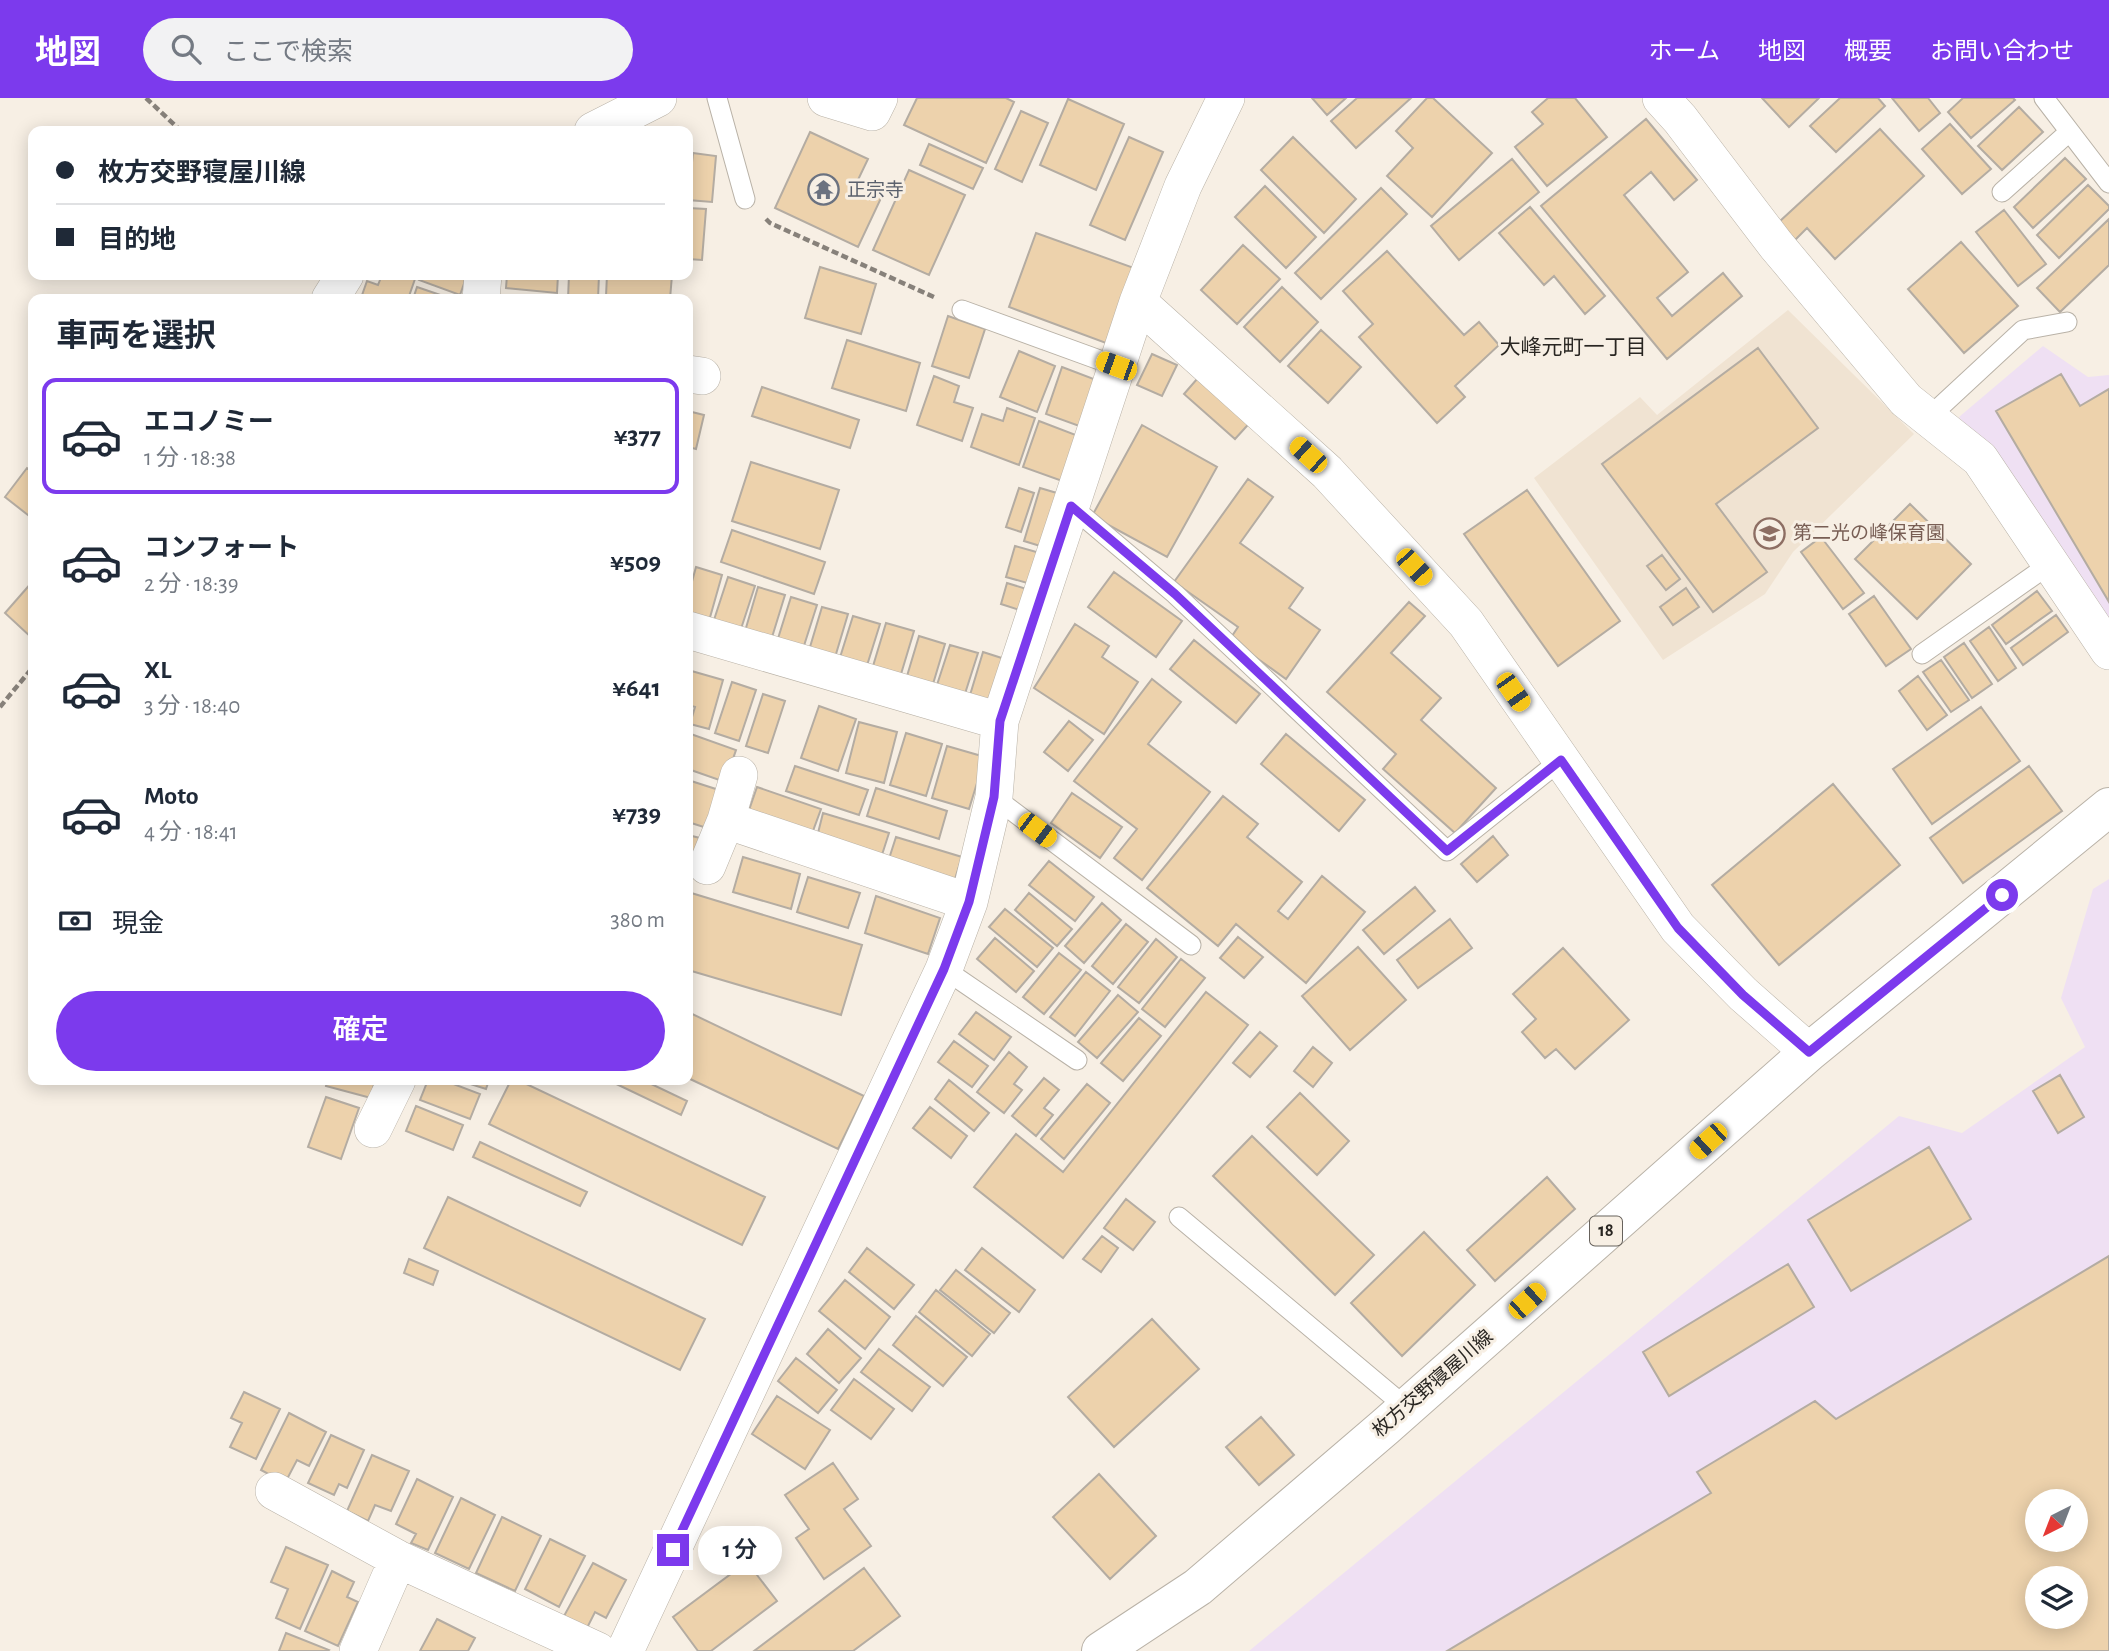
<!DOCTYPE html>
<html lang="ja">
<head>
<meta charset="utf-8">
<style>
	body { margin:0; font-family:"Alegreya Sans","Noto Sans JP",sans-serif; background:#f2f2f3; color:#1f2937; height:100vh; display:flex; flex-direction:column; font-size:26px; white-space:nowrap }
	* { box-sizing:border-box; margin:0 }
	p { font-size:23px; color:#747a83 }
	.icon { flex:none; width:38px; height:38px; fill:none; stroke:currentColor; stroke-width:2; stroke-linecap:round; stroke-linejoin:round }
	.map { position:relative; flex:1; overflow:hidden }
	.side { position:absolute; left:28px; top:196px; width:665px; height:791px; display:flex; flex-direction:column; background:#fff; border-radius:14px; box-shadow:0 4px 18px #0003 }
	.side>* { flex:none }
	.hud { position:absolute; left:28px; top:28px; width:665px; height:154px; border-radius:14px; box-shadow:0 4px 18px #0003; display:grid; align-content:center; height:154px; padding:0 28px; background:#fff }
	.needle { width:46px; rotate:222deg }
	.buttons { position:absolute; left:2025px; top:1391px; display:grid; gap:14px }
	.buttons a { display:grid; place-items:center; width:63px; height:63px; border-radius:50%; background:#fff; box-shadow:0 4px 18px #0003; font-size:35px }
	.end { position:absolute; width:32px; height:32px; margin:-16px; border:9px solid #7c3aed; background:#fff; box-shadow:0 0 0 4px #fff }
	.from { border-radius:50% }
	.bubble { position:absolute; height:49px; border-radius:24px; background:#fff; box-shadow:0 4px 18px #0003; font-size:23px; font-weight:600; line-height:49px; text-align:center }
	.car { position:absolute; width:21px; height:42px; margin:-21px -10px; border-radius:9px; box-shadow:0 0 5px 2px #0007; background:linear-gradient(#f5c518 24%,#345 0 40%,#f5c518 0 76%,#345 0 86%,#f5c518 0) }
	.hud b { display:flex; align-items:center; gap:24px; height:66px; font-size:26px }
	.hud b+b { border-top:2px solid #e0e1e3 }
	.hud i { width:18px; height:18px; background:#1f2937 }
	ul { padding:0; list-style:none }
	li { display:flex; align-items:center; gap:21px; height:116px; margin:0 14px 10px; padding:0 14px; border:4px solid transparent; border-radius:14px }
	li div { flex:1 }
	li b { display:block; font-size:26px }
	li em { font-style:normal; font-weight:600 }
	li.active { border-color:#7c3aed }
	li>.icon { width:63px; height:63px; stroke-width:1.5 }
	h2 { padding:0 28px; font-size:32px; line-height:84px }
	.pay { display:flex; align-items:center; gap:18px; height:77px; padding:0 28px; font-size:26px }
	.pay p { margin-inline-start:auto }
	.primary-button { display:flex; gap:14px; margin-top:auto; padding:14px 28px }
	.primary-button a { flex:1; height:80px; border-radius:42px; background:#7c3aed; color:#fff; font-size:28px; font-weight:600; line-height:80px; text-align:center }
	header { display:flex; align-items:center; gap:42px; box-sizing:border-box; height:98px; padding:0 35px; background:#7c3aed; color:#fff }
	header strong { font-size:33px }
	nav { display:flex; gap:38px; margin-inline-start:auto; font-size:24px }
	.search { width:490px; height:63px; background:#f2f2f3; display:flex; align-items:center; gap:18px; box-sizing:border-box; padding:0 24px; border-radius:38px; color:#747a83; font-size:26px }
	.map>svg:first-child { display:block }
</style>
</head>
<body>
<header>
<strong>地図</strong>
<div class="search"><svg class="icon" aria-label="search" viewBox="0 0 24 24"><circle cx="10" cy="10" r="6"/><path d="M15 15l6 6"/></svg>ここで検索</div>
<nav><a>ホーム</a><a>地図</a><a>概要</a><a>お問い合わせ</a></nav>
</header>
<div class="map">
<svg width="2109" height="1553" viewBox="0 0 2109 1553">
	<rect width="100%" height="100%" fill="#f7efe4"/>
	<path fill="#efe0f3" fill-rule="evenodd" d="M2043 248 2088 279 2109 277V534L1959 319Z
		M2109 781V1553H1249L1899 1018 1962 1035 2085 949 2061 900 2093 791ZM2037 1404H2076V1442H2037ZM2037 1480H2076V1519H2037Z"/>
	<path fill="#f0e3d2" d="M1788 212 1914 336 1793 454 1765 496 1663 562 1534 380 1640 299 1657 317Z"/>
	<path fill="#edd2ac" stroke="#b4aca2" stroke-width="2" fill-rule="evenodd" d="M917 0H1006L1014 4 986 65 904 27Z
		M1312 0H1346L1327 17Z
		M1357 0H1411L1356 50 1331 23Z
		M1427 0H1433L1492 55 1432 119 1387 78 1413 50 1396 33Z
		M1548 0H1575L1607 39 1547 88 1515 49 1543 26 1532 14Z
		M1762 0H1819L1789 29Z
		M1840 0H1878L1885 8 1836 54 1810 28Z
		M1892 0H1928L1940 15 1919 33Z
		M1963 0H2013L2015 2 1971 40 1948 14Z
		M1068 1 1124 26 1096 92 1040 67Z
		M2019 9 2043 34 2002 72 1978 48Z
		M1021 13 1048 25 1022 84 995 71Z
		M1646 21 1697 82 1674 102 1651 74 1624 97 1688 174 1657 200 1672 218 1723 175 1742 198 1667 261 1541 108Z
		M1950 26 1991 71 1962 96 1922 51Z
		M1880 31 1924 78 1835 161 1807 130 1795 142 1779 124Z
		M810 34 868 61 856 86 882 98 858 149 775 110Z
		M1129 39 1163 54 1125 142 1090 127Z
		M1293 39 1356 101 1324 135 1261 72Z
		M929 46 983 70 973 91 920 67Z
		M693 55 716 58 712 104 688 102Z
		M2065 60 2086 81 2033 130 2014 109Z
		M1512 61 1539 94 1459 162 1431 128Z
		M909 72 965 97 929 177 873 152Z
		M2088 87 2109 108V111L2059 160 2037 137Z
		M1265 88 1316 139 1286 170 1235 119Z
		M1381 90 1407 116 1321 201 1295 175Z
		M1530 109 1605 198 1585 216 1554 178 1544 187 1499 135Z
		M688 110 706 111 702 162 688 161Z
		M2004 112 2046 166 2018 188 1976 134Z
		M2109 121V167L2060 214 2037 190Z
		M1036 135 1134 170 1106 245 1009 209Z
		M1961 144 2018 208 1964 255 1908 191Z
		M1243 147 1280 181 1237 226 1201 192Z
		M1387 153 1464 237 1479 224 1499 247 1455 288 1465 299 1437 325 1359 239 1373 226 1343 193Z
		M820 169 876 186 861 236 805 220Z
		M382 177H403L415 181 408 201 361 200 367 183 378 187Z
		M421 177H467L460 197 419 182Z
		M507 177H558L557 195 506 190Z
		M569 177H599L598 201H568Z
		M607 177H672L670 201 606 198Z
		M417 189 452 201H413Z
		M1282 189 1318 224 1280 264 1244 229Z
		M507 197 558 199V201H507Z
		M948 218 985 231 969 280 932 268Z
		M1321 232 1361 269 1328 305 1288 268Z
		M847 242 920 265 906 313 832 290Z
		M1758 250 1818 330 1716 406 1767 474 1713 514 1602 366Z
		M1019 253 1055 268 1037 314 1000 299Z
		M1152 256 1177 267 1162 298 1137 287Z
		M1062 269 1099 283 1082 329 1046 316Z
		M1204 273 1255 319 1235 341 1184 296Z
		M2061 276 2080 308 2109 291V504L1996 313Z
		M934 278 959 288 954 304 973 310 962 343 917 327Z
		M762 289 859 322 850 350 752 318Z
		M1007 310 1035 320 1019 367 971 349 982 316 1003 323Z
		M688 313 704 317 696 351 688 349Z
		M1039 323 1081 339 1065 384 1023 369Z
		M1142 327 1217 369 1167 459 1092 418Z
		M751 364 839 392 820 451 732 423Z
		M27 370 33 374V421L5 399Z
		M1248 381 1273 399 1240 445 1303 490 1289 510 1320 532 1286 581 1230 541 1238 529 1174 484Z
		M1019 390 1034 395 1021 434 1006 429Z
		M1040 390 1067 398 1050 451 1024 443Z
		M1527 392 1620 523 1558 568 1464 436Z
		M1910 406 1971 466 1917 521 1855 461Z
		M732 432 825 464 814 496 721 464Z
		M1821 439 1864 495 1843 511 1801 454Z
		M1015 448 1047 457 1038 488 1006 479Z
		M1662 457 1680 481 1666 492 1647 468Z
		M696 469 722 477 707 530 688 525V498Z
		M1114 474 1182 523 1156 559 1088 509Z
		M728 479 755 488 738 540 711 531Z
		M33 483V541L5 515Z
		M1007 485 1036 494 1029 515 1001 506Z
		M758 489 785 497 769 549 743 540Z
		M1686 490 1699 509 1673 527 1660 509Z
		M2037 493 2052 513 2006 546 1992 527Z
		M1874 498 1911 551 1886 568 1849 516Z
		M791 499 817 507 801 557 775 550Z
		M1409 504 1425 518 1391 555 1441 600 1421 622 1496 690 1455 735 1383 671 1396 656 1327 594Z
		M822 509 848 516 833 566 807 559Z
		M2056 517 2068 534 2023 567 2011 550Z
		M853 518 880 526 864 577 837 569Z
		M886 525 914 533 898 586 870 578Z
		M1075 526 1109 548 1102 559 1138 584 1104 636 1034 590Z
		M1989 529 2016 570 1998 583 1970 543Z
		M919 538 945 546 930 596 904 588Z
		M1194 542 1260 596 1236 625 1170 571Z
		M1964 545 1992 586 1972 600 1944 559Z
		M950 547 978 555 962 605 934 596Z
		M983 554 1011 563 995 615 967 607Z
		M1941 562 1969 602 1951 614 1923 574Z
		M688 572 723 582 709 631 690 626 695 609 688 607Z
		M1918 578 1947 617 1927 632 1899 593Z
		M1152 581 1181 604 1148 646 1210 694 1142 782 1114 760 1137 731 1074 683Z
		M732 584 756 592 739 643 715 635Z
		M763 596 785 603 768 655 746 648Z
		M819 608 856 621 838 673 801 660Z
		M1981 609 2020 663 1932 726 1893 671Z
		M1069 623 1093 642 1068 673 1044 654Z
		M859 624 897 634 884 685 846 675Z
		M688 635 736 652 725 684 688 671Z
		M906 635 942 646 926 698 890 687Z
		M1286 636 1365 702 1339 733 1261 666Z
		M947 648 985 659 969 711 932 700Z
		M795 668 868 692 859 717 786 693Z
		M2029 668 2062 713 1963 785 1930 740Z
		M688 682 722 693 710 731 688 724Z
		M1833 686 1900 767 1779 867 1712 787Z
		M757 689 821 711 810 741 747 718Z
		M876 690 947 713 939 741 867 718Z
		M1072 695 1122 729 1100 760 1051 725Z
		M1223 698 1258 726 1247 739 1302 784 1278 813 1288 821 1322 778 1365 814 1306 885 1236 826 1218 848 1147 790Z
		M823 715 889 735 880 763 816 743Z
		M688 737 704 741 691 785 688 784Z
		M1493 738 1508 757 1477 784 1461 766Z
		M896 739 962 759 953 787 887 767Z
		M743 759 800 776 791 811 733 794Z
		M1049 763 1094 799 1075 823 1029 787Z
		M808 779 860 795 848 830 797 814Z
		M1415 789 1435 813 1384 856 1363 832Z
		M688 794 862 847 841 917 688 872Z
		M1029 795 1072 831 1057 848 1015 812Z
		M876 798 940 820 928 856 865 835Z
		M1102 805 1121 822 1084 865 1065 848Z
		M1005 811 1053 850 1037 869 989 829Z
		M1450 821 1472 850 1418 890 1397 862Z
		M1126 826 1148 844 1113 886 1092 868Z
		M1238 839 1263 859 1244 880 1220 860Z
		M995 840 1034 873 1016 894 977 861Z
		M1156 841 1177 859 1139 905 1118 889Z
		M1358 849 1406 902 1350 952 1302 898Z
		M1563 850 1629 922 1575 971 1556 951 1545 960 1522 934 1536 921 1513 896Z
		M1059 855 1081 872 1044 916 1023 899Z
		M1181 861 1205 880 1165 929 1142 911Z
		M1086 874 1110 893 1075 938 1050 919Z
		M1206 894 1248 927 1063 1160 974 1089 1016 1036 1063 1074Z
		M1118 897 1138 914 1097 960 1078 944Z
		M688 914 864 998 838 1051 688 980Z
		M976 914 1011 939 994 962 959 936Z
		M1139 920 1161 938 1123 983 1101 965Z
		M1260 934 1277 948 1250 979 1233 965Z
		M954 943 988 968 972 989 938 964Z
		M1313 949 1332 965 1313 989 1294 973Z
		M1009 954 1027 969 1014 986 1022 992 1004 1015 977 994Z
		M2060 977 2084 1019 2058 1035 2033 993Z
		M1044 980 1059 992 1044 1010 1053 1017 1036 1038 1012 1018Z
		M327 982H375L371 1000 326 988Z
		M428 982H443L480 996 470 1021 420 1002Z
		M458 982H489L486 991Z
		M511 982H518L765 1099 742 1147 489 1026Z
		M608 982H643L687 1003 681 1017Z
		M949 982 989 1015 974 1033 935 1001Z
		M1087 986 1110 1005 1064 1061 1041 1041Z
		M1300 995 1349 1043 1317 1077 1267 1029Z
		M326 999 359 1010 341 1061 308 1049Z
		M416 1008 463 1027 453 1052 406 1033Z
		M930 1009 967 1038 951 1060 913 1030Z
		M1252 1038 1374 1157 1335 1197 1213 1078Z
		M480 1044 587 1094 580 1108 473 1059Z
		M1929 1049 1971 1121 1851 1193 1808 1122Z
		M1547 1079 1575 1111 1495 1183 1467 1152Z
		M448 1099 705 1221 680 1272 424 1150Z
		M1126 1101 1155 1124 1133 1152 1104 1130Z
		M1424 1134 1475 1187 1402 1258 1351 1205Z
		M1102 1138 1118 1150 1101 1174 1083 1161Z
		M867 1150 914 1187 894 1211 849 1174Z
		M982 1150 1035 1192 1019 1214 965 1172Z
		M2109 1158V1553H1447L1711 1395 1697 1374 1815 1303 1836 1321ZM2037 1404H2076V1442H2037ZM2037 1480H2076V1519H2037Z
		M409 1161 438 1173 433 1187 404 1175Z
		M1788 1166 1814 1209 1669 1298 1643 1254Z
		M956 1172 1010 1215 994 1235 940 1192Z
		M845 1182 890 1219 865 1251 819 1213Z
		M936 1192 990 1236 972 1258 919 1214Z
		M916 1218 967 1259 943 1288 893 1247Z
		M1152 1221 1199 1271 1114 1349 1068 1299Z
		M828 1231 861 1260 839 1285 807 1256Z
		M879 1251 930 1289 912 1313 861 1274Z
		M796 1260 837 1292 818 1315 778 1283Z
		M854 1281 894 1311 871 1341 831 1312Z
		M244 1294 280 1311 256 1361 230 1349 242 1325 231 1320Z
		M777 1298 830 1332 805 1371 752 1336Z
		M289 1315 326 1334 309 1368 297 1362 285 1385 261 1372Z
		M1261 1319 1294 1357 1259 1387 1226 1349Z
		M331 1337 364 1352 347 1390 339 1386 334 1397 308 1385Z
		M372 1357 409 1373 391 1413 375 1407 368 1423 347 1413Z
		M833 1365 858 1401 844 1411 871 1448 824 1481 796 1440 809 1431 785 1397Z
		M1099 1376 1156 1438 1110 1481 1053 1419Z
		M417 1381 453 1399 428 1452 411 1445 416 1436 396 1426Z
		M461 1400 495 1417 469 1471 435 1455Z
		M502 1419 541 1438 515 1493 476 1475Z
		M550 1441 585 1458 559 1509 525 1491Z
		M286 1449 328 1467 300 1531 276 1520 288 1491 271 1484Z
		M747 1464 777 1503 711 1553H698L673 1519Z
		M593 1465 626 1482 606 1520 595 1514 587 1530 564 1518Z
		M864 1470 900 1518 853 1553H754Z
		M332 1473 354 1484 347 1499 358 1504 338 1548 305 1533Z
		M437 1521 475 1540 468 1553H420Z
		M286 1535 329 1552 328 1553H279Z"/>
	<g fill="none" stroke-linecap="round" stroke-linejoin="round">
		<defs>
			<path id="service" d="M717 0 745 101
				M2044 0 2109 85
				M2002 94 2069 34
				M962 212 1116 268
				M1928 320 2023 232 2067 224
				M1071 408 1175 496 1447 753 1561 662
				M1922 556 2050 466
				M994 699 1191 847
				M944 871 1077 962
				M1179 1119 1407 1310"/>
			<path id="minor" d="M826 0 872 14 879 0
				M1661 0 1680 21 1776 147 1906 302 1980 361 2109 553
				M593 33 658 0
				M330 201 345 177
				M481 201 483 177
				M1138 204 1327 374 1466 525 1678 830 1743 896 1809 954
				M688 276 702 278
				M688 532 1000 623
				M726 722 969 804
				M707 768 726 722 739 677
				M373 1031 397 982
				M274 1393 398 1461 598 1553
				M358 1553 398 1461
				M625 1553 944 871 969 804 994 699 1000 623 1138 204 1183 88 1226 0"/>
			<path id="primary" d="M1101 1553 1198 1489 1385 1329 1809 954 2109 709"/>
		</defs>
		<use href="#service" stroke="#b9b2a7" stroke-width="21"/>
		<use href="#minor" stroke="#b9b2a7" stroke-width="38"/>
		<use href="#primary" stroke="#b9b2a7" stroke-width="40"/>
		<path stroke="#87817a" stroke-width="4.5" stroke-dasharray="7 3.5" stroke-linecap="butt" d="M146 0 181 33
			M766 121 770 125 936 200
			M0 609 33 569"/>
		<use href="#service" stroke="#fff" stroke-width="19"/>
		<use href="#minor" stroke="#fff" stroke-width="37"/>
		<use href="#primary" stroke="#fff" stroke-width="38"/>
	</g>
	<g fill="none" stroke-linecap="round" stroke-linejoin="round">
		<path stroke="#7c3aed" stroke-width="9" d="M673 1452 944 871 969 804 994 699 1000 623 1071 408 1175 496 1447 753 1561 662 1678 830 1743 897 1809 954 2002 797"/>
	</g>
	<defs>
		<symbol id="temple-ring" viewBox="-11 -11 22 22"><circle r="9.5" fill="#f7efe4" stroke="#6b7280" stroke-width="1.5"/><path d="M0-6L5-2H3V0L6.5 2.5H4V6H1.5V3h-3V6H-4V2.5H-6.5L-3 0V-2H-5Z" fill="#6b7280"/></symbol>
		<symbol id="school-ring" viewBox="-11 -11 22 22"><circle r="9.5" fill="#f7efe4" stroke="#8d6e63" stroke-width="1.5"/><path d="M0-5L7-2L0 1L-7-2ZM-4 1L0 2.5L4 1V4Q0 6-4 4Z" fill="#8d6e63"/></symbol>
	</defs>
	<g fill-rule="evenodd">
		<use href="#temple-ring" x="806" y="74" width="35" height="35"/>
		<use href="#school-ring" x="1752" y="418" width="35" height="35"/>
	</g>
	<g text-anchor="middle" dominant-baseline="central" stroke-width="6" stroke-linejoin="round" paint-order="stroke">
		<rect fill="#f7efe4" stroke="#67625c" stroke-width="2" x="1590" y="1118.5" width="32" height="29" rx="5"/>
		<g font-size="18" font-weight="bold" fill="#292622">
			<text x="1606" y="1133">18</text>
		</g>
		<g font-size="19" fill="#5b616d" stroke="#f7efe4" text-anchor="start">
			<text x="847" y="92">正宗寺</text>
		</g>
		<g font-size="19" fill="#785e54" stroke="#f7efe4" text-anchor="start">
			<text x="1793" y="435">第二光の峰保育園</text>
		</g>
		<g font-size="19" fill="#292622" stroke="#f7efe4">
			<text transform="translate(1433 1286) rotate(-41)">枚方交野寝屋川線</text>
		</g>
		<g font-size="21" fill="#292622" stroke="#f7efe4">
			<text x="1573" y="249">大峰元町一丁目</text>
		</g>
	</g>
</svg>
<div class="buttons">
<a><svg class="needle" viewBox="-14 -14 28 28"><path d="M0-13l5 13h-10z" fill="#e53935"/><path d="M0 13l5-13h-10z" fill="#747a83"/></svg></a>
<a><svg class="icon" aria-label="layers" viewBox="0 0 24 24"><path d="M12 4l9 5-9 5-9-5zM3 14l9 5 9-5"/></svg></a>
</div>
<i class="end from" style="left:2002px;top:797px"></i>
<i class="end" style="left:673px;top:1452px"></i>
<div class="bubble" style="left:698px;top:1428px;width:84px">1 分</div>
<i class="car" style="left:1116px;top:268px;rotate:290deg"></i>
<i class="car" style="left:1308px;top:357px;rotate:312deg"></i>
<i class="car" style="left:1414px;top:469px;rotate:137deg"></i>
<i class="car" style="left:1513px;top:594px;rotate:145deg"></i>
<i class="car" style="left:1037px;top:732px;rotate:127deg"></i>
<i class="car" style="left:1708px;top:1043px;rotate:228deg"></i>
<i class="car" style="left:1527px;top:1203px;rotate:48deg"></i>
<div class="hud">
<b><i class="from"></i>枚方交野寝屋川線</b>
<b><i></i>目的地</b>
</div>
<section class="side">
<h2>車両を選択</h2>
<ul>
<li class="active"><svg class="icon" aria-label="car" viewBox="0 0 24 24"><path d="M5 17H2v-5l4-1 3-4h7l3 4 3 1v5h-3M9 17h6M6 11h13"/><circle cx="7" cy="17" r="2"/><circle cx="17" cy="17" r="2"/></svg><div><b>エコノミー</b><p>1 分 · 18:38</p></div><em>¥377</em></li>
<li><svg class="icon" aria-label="car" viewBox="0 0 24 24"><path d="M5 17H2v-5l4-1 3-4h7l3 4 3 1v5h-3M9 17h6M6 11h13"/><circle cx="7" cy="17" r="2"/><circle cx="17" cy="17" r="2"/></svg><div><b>コンフォート</b><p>2 分 · 18:39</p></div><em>¥509</em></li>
<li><svg class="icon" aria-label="car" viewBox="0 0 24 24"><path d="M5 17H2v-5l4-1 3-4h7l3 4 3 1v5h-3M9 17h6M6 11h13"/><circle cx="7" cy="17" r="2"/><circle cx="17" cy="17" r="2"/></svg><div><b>XL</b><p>3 分 · 18:40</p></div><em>¥641</em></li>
<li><svg class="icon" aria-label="car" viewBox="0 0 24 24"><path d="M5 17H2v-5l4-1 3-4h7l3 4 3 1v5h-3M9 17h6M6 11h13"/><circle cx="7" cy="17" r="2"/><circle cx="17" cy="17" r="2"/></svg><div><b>Moto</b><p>4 分 · 18:41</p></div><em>¥739</em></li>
</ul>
<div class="pay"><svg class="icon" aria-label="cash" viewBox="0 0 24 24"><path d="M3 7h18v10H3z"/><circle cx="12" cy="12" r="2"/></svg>現金<p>380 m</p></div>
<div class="primary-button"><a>確定</a></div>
</section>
</div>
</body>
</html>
